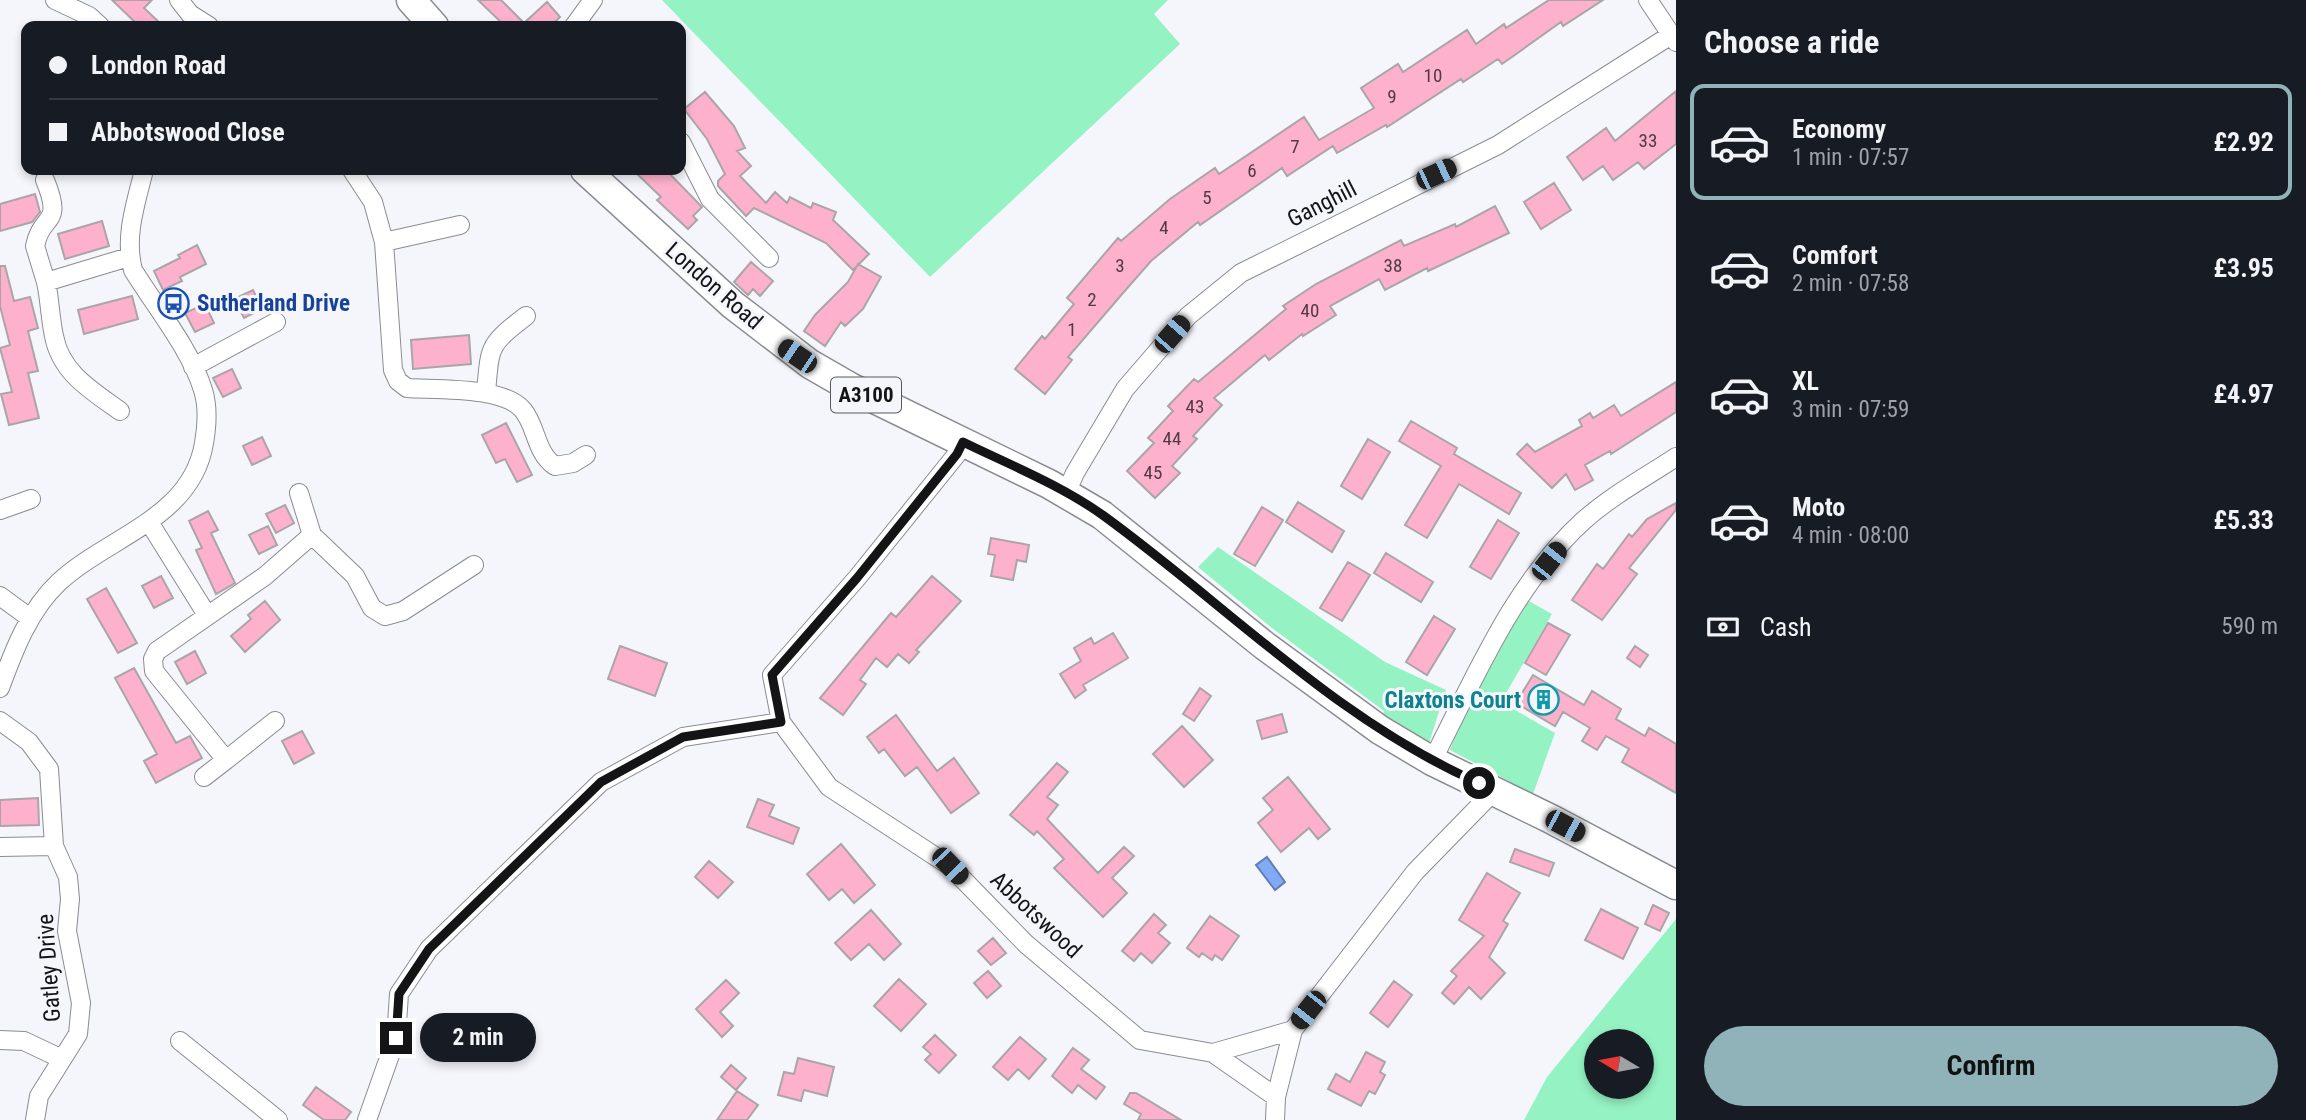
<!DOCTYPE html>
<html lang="en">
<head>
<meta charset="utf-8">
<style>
	body { margin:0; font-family:"Roboto Condensed",sans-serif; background:#20242c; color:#f1f3f6; height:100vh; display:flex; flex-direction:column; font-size:26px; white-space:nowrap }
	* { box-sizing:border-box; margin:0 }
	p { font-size:23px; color:#9ea1a6 }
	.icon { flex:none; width:38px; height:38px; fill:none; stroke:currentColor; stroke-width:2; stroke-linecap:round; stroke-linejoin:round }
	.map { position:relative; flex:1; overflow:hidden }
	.panel { display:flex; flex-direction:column; background:#171b24; width:630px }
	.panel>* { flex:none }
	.hud { position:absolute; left:21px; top:21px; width:665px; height:154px; border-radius:14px; box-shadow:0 4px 10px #0003; display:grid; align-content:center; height:154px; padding:0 28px; background:#171b24 }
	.needle { width:46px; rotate:280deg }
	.buttons { position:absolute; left:1584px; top:1029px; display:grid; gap:14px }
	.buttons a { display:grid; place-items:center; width:70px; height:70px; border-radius:50%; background:#171b24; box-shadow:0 4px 10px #0003; font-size:35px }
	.end { position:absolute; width:32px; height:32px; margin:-16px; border:9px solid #141416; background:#fff; box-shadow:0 0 0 4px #fff }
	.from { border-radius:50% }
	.bubble { position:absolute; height:49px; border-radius:24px; background:#171b24; box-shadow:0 4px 10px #0003; font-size:23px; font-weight:700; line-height:49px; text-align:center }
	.car { position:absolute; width:21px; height:42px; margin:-21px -10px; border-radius:9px; box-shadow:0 0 5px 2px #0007; background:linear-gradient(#222 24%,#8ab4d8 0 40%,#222 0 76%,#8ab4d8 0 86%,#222 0) }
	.hud b { display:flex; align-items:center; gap:24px; height:66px; font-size:26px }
	.hud b+b { border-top:2px solid #363941 }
	.hud i { width:18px; height:18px; background:#f1f3f6 }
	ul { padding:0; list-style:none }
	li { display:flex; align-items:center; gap:21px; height:116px; margin:0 14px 10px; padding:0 14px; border:4px solid transparent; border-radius:14px }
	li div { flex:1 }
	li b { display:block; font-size:26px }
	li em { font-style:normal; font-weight:700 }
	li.current { border-color:#90b3ba }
	li>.icon { width:63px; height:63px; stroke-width:1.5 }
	h2 { padding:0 28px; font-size:32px; line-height:84px }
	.pay { display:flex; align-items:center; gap:18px; height:77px; padding:0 28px; font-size:26px }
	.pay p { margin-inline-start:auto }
	.primary-button { display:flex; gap:14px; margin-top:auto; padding:14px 28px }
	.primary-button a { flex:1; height:80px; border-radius:42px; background:#90b3ba; color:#111; font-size:28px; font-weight:700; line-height:80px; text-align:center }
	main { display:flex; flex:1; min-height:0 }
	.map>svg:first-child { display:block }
</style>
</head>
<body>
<main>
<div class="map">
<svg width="1676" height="1120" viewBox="0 0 1676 1120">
	<rect width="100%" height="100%" fill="#f4f6fc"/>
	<path fill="#95f3c3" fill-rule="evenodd" d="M662 0H1168L1154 14 1180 44 930 277Z
		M1218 547 1385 662 1446 690 1428 746 1380 730 1384 711 1272 628 1198 567Z
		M1527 600 1552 614 1501 702 1555 733 1533 794 1450 750 1473 691Z
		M1676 919V1120H1524L1547 1077ZM1596 1041H1642V1087H1596Z"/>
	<path fill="#82abf7" stroke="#617eb4" stroke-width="2" d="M1267 857 1285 882 1275 890 1256 865Z"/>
	<path fill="#feb1cd" stroke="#aba5a7" stroke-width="2" d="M112 0H152L144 8 163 26H139Z
		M478 0H501L524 23 547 2 560 17 551 26H505Z
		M1549 0H1603L1563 26 1561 22 1502 64 1498 59 1463 82 1461 79 1387 127 1386 125 1337 153 1333 146 1287 176 1282 168 1200 225 1198 222 1151 261 1123 293 1068 357 1072 360 1045 394 1015 369 1042 336 1045 339 1074 304 1067 298 1118 238 1121 241 1170 199 1215 168 1219 174 1304 117 1319 140 1374 108 1361 88 1398 64 1403 72 1467 30 1476 44 1504 24 1506 28Z
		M1676 91V144L1644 169 1638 162 1613 180 1603 166 1583 180 1567 157 1606 128 1615 141Z
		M705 92 734 126 745 148 737 151 751 166 740 176 766 203 775 192 787 203 790 197 811 208 813 203 836 212 833 220 869 254 853 270 826 243 754 208 746 216 718 186V181L725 174 707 139 684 109Z
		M633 170H666L702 207 693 216 697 220 688 229 657 200 661 197Z
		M1554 183 1571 210 1541 229 1524 202Z
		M35 194 40 212 32 222 0 231V204Z
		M1495 206 1509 233 1428 271 1427 268 1385 290 1379 279 1330 306 1336 315 1303 336 1302 334 1269 360 1265 355 1214 398 1222 405 1193 436 1197 439 1172 466 1180 473 1155 498 1127 471 1154 443 1148 438 1173 411 1168 406 1194 379 1198 382 1286 309 1283 306 1316 284 1401 240 1404 246 1455 224 1456 227Z
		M102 221 109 246 65 259 58 234Z
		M197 245 206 264 180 277 182 281 163 290 154 271 180 258 178 255Z
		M751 262 773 281 760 296 753 289 748 295 734 282Z
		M858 264 881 277 863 309 845 326 841 322 825 346 804 331 815 315 848 282Z
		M0 266H5L14 301 30 297 38 328 28 331 38 371 28 373 39 418 9 425 1 394 12 392 0 348 10 345 0 306Z
		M253 290 262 309 244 318 234 299Z
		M132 296 138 319 84 334 78 310Z
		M205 304 214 323 195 332 185 313Z
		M469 335 471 364 413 369 411 340Z
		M232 369 241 388 223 397 213 378Z
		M1676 382V412L1611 454 1610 451 1585 465 1593 480 1575 490 1566 474 1552 488 1517 454 1527 444 1535 452 1582 426 1579 420 1590 413 1593 418 1614 405 1621 416Z
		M1411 421 1457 448 1454 454 1521 493 1509 514 1459 484 1427 538 1405 525 1441 466 1399 441Z
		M506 423 532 475 517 482 505 459 496 463 482 435Z
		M262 437 271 456 252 465 243 446Z
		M1368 439 1390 452 1362 499 1341 486Z
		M1298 502 1344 531 1332 552 1286 522Z
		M1676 503V510L1629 568 1637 574 1602 620 1572 600 1597 564 1603 569 1629 534 1632 537 1647 519Z
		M285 505 294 523 276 533 266 514Z
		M1262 507 1283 520 1255 566 1234 554Z
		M208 511 218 530 211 533 235 583 216 594 196 550 202 548 189 521Z
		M1498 520 1519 533 1491 579 1470 567Z
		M268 526 277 545 259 554 249 535Z
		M991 538 1029 545 1026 562 1017 560 1013 580 991 576 995 555 988 554Z
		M1386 553 1433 582 1421 602 1374 573Z
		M1348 562 1370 575 1342 621 1320 608Z
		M161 576 173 598 154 608 142 586Z
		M932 576 961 601 916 650 919 652 909 663 898 654 887 667 876 658 860 680 866 684 843 715 820 698 891 613 896 617Z
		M106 588 137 643 118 653 87 599Z
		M265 601 280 620 245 652 231 636 251 619 248 615Z
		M1434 616 1455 629 1427 675 1406 662Z
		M1548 623 1570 635 1546 675 1525 663Z
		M1113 633 1128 658 1083 685 1086 690 1075 698 1060 674 1081 661 1074 648 1091 638 1094 644Z
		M620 646 667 663 655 696 608 679Z
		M1635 646 1648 655 1640 667 1627 658Z
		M195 651 206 673 187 684 175 662Z
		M134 668 176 743 190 736 202 758 156 783 144 761 157 754 115 678Z
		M1533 675 1584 705 1592 691 1621 709 1616 719 1645 736 1649 728 1676 744V793L1622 762 1629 749 1606 736 1597 750 1582 741 1590 728 1563 712 1555 726 1516 703Z
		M1200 688 1211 696 1194 721 1183 714Z
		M1282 714 1287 732 1262 739 1257 721Z
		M896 715 937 771 954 758 979 793 951 813 917 767 905 776 884 749 879 753 867 737Z
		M1182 726 1213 760 1184 787 1153 754Z
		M302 731 314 753 294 764 282 741Z
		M1057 763 1068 772 1047 797 1058 805 1047 819 1098 873 1124 847 1134 856 1112 878 1127 893 1103 917 1054 868 1064 859 1037 831 1034 835 1010 815Z
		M1288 777 1330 829 1318 839 1309 828 1281 852 1258 823 1273 810 1263 798Z
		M38 798 39 825 0 826V800Z
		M758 799 774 805 769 816 799 828 793 844 747 827Z
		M841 844 875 885 854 903 842 889 829 900 807 874Z
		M1515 849 1554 863 1549 876 1510 862Z
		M709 861 733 882 718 898 695 877Z
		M1487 873 1520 893 1503 921 1508 924 1489 957 1505 973 1481 999 1469 987 1454 1004 1442 993 1457 976 1451 971 1484 936 1459 920Z
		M1653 905 1669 913 1660 931 1645 924Z
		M1601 909 1638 928 1623 959 1585 940Z
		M871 910 901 944 884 960 869 944 851 960 835 943Z
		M1154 914 1166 925 1158 933 1170 943 1152 963 1141 953 1134 961 1122 951Z
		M1210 916 1239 936 1222 960 1215 955 1212 960 1202 953 1199 957 1187 948Z
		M993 938 1006 953 991 965 978 951Z
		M988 971 1001 986 987 998 974 983Z
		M899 979 926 1004 901 1031 874 1006Z
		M726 980 739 993 720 1012 733 1026 722 1037 696 1009Z
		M1394 981 1412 995 1388 1027 1370 1013Z
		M935 1035 956 1055 939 1073 925 1060 931 1054 923 1047Z
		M1020 1037 1046 1059 1029 1079 1018 1069 1008 1080 993 1067Z
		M1073 1048 1089 1060 1081 1069 1105 1087 1096 1099 1078 1085 1072 1093 1052 1076Z
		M1366 1052 1385 1062 1380 1072 1385 1075 1375 1094 1369 1091 1361 1106 1328 1089 1336 1074 1350 1082Z
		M798 1058 834 1067 827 1096 804 1090 801 1101 778 1095 784 1072 794 1074Z
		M731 1065 746 1078 736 1090 721 1077Z
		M316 1087 351 1112 345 1120H324L303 1105Z
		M737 1091 758 1105 747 1120H717Z
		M1130 1093H1136L1181 1120H1138L1141 1114 1124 1104Z"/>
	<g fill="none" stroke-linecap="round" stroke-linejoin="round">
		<defs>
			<path id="minor" d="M55 0 89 16 100 26
				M179 0 190 14 209 26
				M1648 0 1676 42
				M574 26 593 0
				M681 142 710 199 769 258
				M352 170 373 202 384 242 393 370 398 381 407 388C436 390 503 386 523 410 537 427 535 452 555 466L573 463 586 455
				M45 180C64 227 42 212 35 246L46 282
				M384 242 460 225
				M193 367 276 322
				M486 393C490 346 488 345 526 316
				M120 411C91 390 61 373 54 336 50 318 50 300 46 282L129 257
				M963 442 957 454 857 578 772 675 781 722 829 787 950 866 1026 944 1140 1040 1213 1053 1293 1030 1415 872 1495 790
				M299 493 312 535 355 576 372 608 385 616 403 611 474 565
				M1066 493 1075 473 1125 389 1188 316 1241 273 1498 145 1671 35
				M0 510 31 499
				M149 522 207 615
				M0 596 30 618
				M0 688C14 650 29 610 59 582 109 536 192 518 204 443 207 426 208 406 203 390 191 350 155 306 133 270 124 236 136 203 144 170
				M0 721 29 742 49 769 54 846 68 877 70 899 67 931 81 1003 78 1034 39 1096 35 1120
				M275 721 226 760 154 671 153 659 157 651 265 576 312 535
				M1432 761C1475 678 1513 585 1583 521 1611 496 1644 478 1676 457
				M204 777 226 760
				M0 847 54 846
				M0 1040 24 1041 62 1059
				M180 1041 278 1120
				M1213 1053 1276 1097
				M367 1120 396 1038 399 994 429 949 601 782 683 737 781 722
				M1275 1120 1276 1097 1293 1030"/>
			<path id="primary" d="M411 0 434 26
				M585 170 733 305 810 364 850 387 1049 484 1102 515 1265 646 1380 730 1432 761 1551 819 1676 885"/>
		</defs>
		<use href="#minor" stroke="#8a8c91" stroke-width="20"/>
		<use href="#primary" stroke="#8a8c91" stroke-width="31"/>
		<use href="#minor" stroke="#fff" stroke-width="18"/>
		<use href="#primary" stroke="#fff" stroke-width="28"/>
	</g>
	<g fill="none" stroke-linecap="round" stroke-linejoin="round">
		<path stroke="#141416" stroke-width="9" d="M396 1038 399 994 429 949 601 782 683 737 781 722 772 675 857 578 957 454 963 442C1010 465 1061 485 1104 516 1228 606 1336 720 1479 783"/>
	</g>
	<defs>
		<symbol id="bus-ring" viewBox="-11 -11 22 22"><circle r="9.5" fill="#f4f6fc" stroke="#1a4fb4" stroke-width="1.5"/><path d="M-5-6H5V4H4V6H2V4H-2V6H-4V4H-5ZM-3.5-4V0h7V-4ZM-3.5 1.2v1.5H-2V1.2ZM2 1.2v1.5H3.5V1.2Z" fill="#1a4fb4"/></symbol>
		<symbol id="building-ring" viewBox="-11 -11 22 22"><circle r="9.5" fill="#f4f6fc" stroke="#0f9aa8" stroke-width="1.5"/><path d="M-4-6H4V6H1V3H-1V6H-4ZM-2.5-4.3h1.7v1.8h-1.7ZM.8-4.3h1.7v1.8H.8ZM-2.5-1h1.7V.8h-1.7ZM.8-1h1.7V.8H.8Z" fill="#0f9aa8"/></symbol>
	</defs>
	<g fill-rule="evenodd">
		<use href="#bus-ring" x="156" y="286" width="35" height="35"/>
		<use href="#building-ring" x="1526" y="682" width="35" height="35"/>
	</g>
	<g text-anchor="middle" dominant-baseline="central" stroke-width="6" stroke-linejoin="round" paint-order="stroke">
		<g font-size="19" fill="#4e3b44">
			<text x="1433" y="75">10</text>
			<text x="1392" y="96">9</text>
			<text x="1648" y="140">33</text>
			<text x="1295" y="146">7</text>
			<text x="1252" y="170">6</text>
			<text x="1207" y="197">5</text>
			<text x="1164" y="227">4</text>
			<text x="1120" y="265">3</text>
			<text x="1393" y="265">38</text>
			<text x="1092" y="299">2</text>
			<text x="1310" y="310">40</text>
			<text x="1072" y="329">1</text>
			<text x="1195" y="406">43</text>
			<text x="1172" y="438">44</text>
			<text x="1153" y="472">45</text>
		</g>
		<rect fill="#f4f6fc" stroke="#57585b" stroke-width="2" x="831" y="377.5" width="70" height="35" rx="5"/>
		<g font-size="21" font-weight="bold" fill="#141416">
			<text x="866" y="395">A3100</text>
		</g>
		<g font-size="23" fill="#141416" stroke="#f4f6fc">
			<text transform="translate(1322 204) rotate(-27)">Ganghill</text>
			<text transform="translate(714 286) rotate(41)">London Road</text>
			<text transform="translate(1036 915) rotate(43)">Abbotswood</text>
			<text transform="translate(49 968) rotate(-94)">Gatley Drive</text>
		</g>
		<g font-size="23" font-weight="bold" fill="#164399" stroke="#f4f6fc" text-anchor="start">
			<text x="197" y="303">Sutherland Drive</text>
		</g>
		<g font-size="23" font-weight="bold" fill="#0d838f" stroke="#f4f6fc" text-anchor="end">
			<text x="1521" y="700">Claxtons Court</text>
		</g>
	</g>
</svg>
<div class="buttons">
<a><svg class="needle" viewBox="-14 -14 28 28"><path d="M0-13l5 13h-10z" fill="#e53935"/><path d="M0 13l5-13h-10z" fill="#9ea1a6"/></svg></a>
</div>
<i class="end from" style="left:1479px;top:783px"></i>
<i class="end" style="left:396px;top:1038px"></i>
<div class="bubble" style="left:420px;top:1013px;width:116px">2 min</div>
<i class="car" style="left:1436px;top:174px;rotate:65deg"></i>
<i class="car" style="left:1172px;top:334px;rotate:41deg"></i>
<i class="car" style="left:797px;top:356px;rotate:304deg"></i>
<i class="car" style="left:1549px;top:561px;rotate:38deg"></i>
<i class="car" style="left:1565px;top:826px;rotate:118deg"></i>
<i class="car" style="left:950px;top:866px;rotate:136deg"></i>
<i class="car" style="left:1308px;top:1010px;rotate:218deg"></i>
<div class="hud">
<b><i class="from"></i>London Road</b>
<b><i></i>Abbotswood Close</b>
</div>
</div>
<section class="panel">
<h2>Choose a ride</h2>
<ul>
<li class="current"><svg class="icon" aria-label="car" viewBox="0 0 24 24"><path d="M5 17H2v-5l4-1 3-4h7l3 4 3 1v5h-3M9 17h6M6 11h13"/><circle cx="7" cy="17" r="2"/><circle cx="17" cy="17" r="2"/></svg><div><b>Economy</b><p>1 min · 07:57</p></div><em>£2.92</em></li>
<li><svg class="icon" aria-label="car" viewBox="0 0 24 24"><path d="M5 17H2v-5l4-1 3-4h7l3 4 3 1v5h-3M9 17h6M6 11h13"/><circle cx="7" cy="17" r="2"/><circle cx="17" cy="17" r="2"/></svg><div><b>Comfort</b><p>2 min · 07:58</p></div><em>£3.95</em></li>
<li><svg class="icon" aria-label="car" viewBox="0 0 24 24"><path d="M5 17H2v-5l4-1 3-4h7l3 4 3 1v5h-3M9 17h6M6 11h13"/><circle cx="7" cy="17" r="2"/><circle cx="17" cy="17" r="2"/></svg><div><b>XL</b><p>3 min · 07:59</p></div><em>£4.97</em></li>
<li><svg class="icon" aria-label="car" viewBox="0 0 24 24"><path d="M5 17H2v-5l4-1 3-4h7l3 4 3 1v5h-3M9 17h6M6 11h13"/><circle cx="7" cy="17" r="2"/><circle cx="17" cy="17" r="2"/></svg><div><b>Moto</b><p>4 min · 08:00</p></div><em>£5.33</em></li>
</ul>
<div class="pay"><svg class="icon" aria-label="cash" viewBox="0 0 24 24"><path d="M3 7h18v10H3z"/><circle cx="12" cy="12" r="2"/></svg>Cash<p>590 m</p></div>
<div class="primary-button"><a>Confirm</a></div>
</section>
</main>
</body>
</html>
